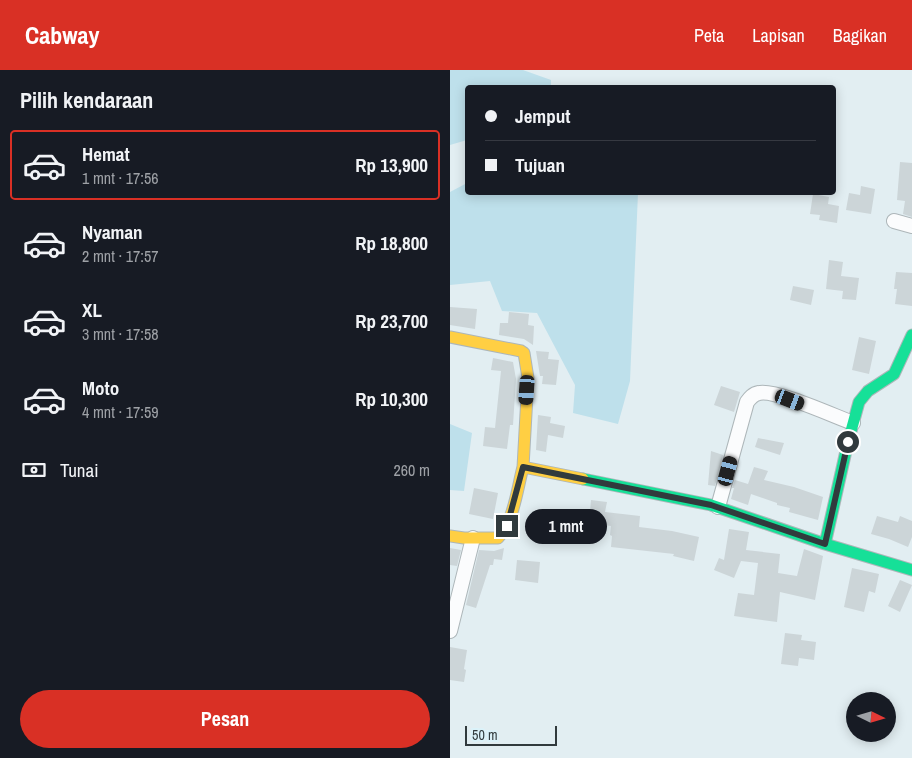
<!DOCTYPE html>
<html lang="id">
<head>
<meta charset="utf-8">
<style>
	body { margin:0; font-family:"Archivo Narrow",sans-serif; background:#20242c; color:#f1f3f6; height:100vh; display:flex; flex-direction:column; font-size:19px; white-space:nowrap }
	* { box-sizing:border-box; margin:0 }
	p { font-size:16px; color:#9ea1a6 }
	.icon { flex:none; width:28px; height:28px; fill:none; stroke:currentColor; stroke-width:2; stroke-linecap:round; stroke-linejoin:round }
	.map { position:relative; flex:1; overflow:hidden }
	.sheet { display:flex; flex-direction:column; background:#171b24; width:450px }
	.sheet>* { flex:none }
	.banner { position:absolute; left:15px; top:15px; width:371px; height:110px; border-radius:5px; box-shadow:0 2px 12px #0003; display:grid; align-content:center; height:110px; padding:0 20px; background:#171b24 }
	.needle { width:32px; rotate:95deg }
	.fabs { position:absolute; left:396px; top:622px; display:grid; gap:10px }
	.fabs a { display:grid; place-items:center; width:50px; height:50px; border-radius:50%; background:#171b24; box-shadow:0 2px 12px #0003; font-size:25px }
	.scale { position:absolute; left:15px; bottom:12px; width:92px; box-sizing:border-box; padding-left:5px; border:2px solid #313a3d; border-top:0; font-size:14px; line-height:18px; white-space:nowrap; color:#313a3d; -webkit-text-stroke:4px #dbf2f9; paint-order:stroke }
	.end { position:absolute; width:22px; height:22px; margin:-11px; border:6px solid #313a3d; background:#fff; box-shadow:0 0 0 2px #fff }
	.from { border-radius:50% }
	.bubble { position:absolute; height:35px; border-radius:18px; background:#171b24; box-shadow:0 2px 12px #0003; font-size:16px; font-weight:800; line-height:35px; text-align:center }
	.car { position:absolute; width:15px; height:30px; margin:-15px -8px; border-radius:6px; box-shadow:0 0 4px 1px #0007; background:linear-gradient(#222 24%,#8ab4d8 0 40%,#222 0 76%,#8ab4d8 0 86%,#222 0) }
	.banner b { display:flex; align-items:center; gap:18px; height:48px; font-size:19px }
	.banner b+b { border-top:1px solid #363941 }
	.banner i { width:12px; height:12px; background:#f1f3f6 }
	ul { padding:0; list-style:none }
	li { display:flex; align-items:center; gap:15px; height:70px; margin:0 10px 8px; padding:0 10px; border:2px solid transparent; border-radius:5px }
	li div { flex:1 }
	li b { display:block; font-size:19px }
	li em { font-style:normal; font-weight:800 }
	li.current { border-color:#d93025 }
	li>.icon { width:45px; height:45px; stroke-width:1.5 }
	h2 { padding:0 20px; font-size:22px; line-height:60px }
	.pay { display:flex; align-items:center; gap:12px; height:55px; padding:0 20px; font-size:19px }
	.pay p { margin-inline-start:auto }
	.cta { display:flex; gap:10px; margin-top:auto; padding:10px 20px }
	.cta a { flex:1; height:58px; border-radius:30px; background:#d93025; color:#fff; font-size:20px; font-weight:800; line-height:58px; text-align:center }
	header { display:flex; align-items:center; gap:30px; box-sizing:border-box; height:70px; padding:0 25px; background:#d93025; color:#fff }
	header strong { font-size:24px }
	nav { display:flex; gap:28px; margin-inline-start:auto; font-size:18px }
	main { display:flex; flex:1; min-height:0 }
	.map>svg:first-child { display:block }
</style>
</head>
<body>
<header>
<strong>Cabway</strong>
<nav><a>Peta</a><a>Lapisan</a><a>Bagikan</a></nav>
</header>
<main>
<section class="sheet">
<h2>Pilih kendaraan</h2>
<ul>
<li class="current"><svg class="icon" aria-label="car" viewBox="0 0 24 24"><path d="M5 17H2v-5l4-1 3-4h7l3 4 3 1v5h-3M9 17h6M6 11h13"/><circle cx="7" cy="17" r="2"/><circle cx="17" cy="17" r="2"/></svg><div><b>Hemat</b><p>1 mnt · 17:56</p></div><em>Rp 13,900</em></li>
<li><svg class="icon" aria-label="car" viewBox="0 0 24 24"><path d="M5 17H2v-5l4-1 3-4h7l3 4 3 1v5h-3M9 17h6M6 11h13"/><circle cx="7" cy="17" r="2"/><circle cx="17" cy="17" r="2"/></svg><div><b>Nyaman</b><p>2 mnt · 17:57</p></div><em>Rp 18,800</em></li>
<li><svg class="icon" aria-label="car" viewBox="0 0 24 24"><path d="M5 17H2v-5l4-1 3-4h7l3 4 3 1v5h-3M9 17h6M6 11h13"/><circle cx="7" cy="17" r="2"/><circle cx="17" cy="17" r="2"/></svg><div><b>XL</b><p>3 mnt · 17:58</p></div><em>Rp 23,700</em></li>
<li><svg class="icon" aria-label="car" viewBox="0 0 24 24"><path d="M5 17H2v-5l4-1 3-4h7l3 4 3 1v5h-3M9 17h6M6 11h13"/><circle cx="7" cy="17" r="2"/><circle cx="17" cy="17" r="2"/></svg><div><b>Moto</b><p>4 mnt · 17:59</p></div><em>Rp 10,300</em></li>
</ul>
<div class="pay"><svg class="icon" aria-label="cash" viewBox="0 0 24 24"><path d="M3 7h18v10H3z"/><circle cx="12" cy="12" r="2"/></svg>Tunai<p>260 m</p></div>
<div class="cta"><a>Pesan</a></div>
</section>
<div class="map">
<svg width="462" height="688" viewBox="0 0 462 688">
	<rect width="100%" height="100%" fill="#e2eef2"/>
	<path fill="#bee0eb" d="M0 0H73L101 10V17L18 18 17 70 0 75Z
		M17 113 18 122 188 123 180 311 168 354 123 343 125 315 87 243 52 241 40 211 0 215V122Z
		M0 354 22 363 14 421 0 420Z"/>
	<path fill="#ccd5d8" d="M450 92 462 93V147L453 144 455 131 447 130Z
		M411 116 425 119 421 144 396 140 399 123 410 125Z
		M363 124 379 127 378 134 389 136 387 153 369 150 370 145 360 144Z
		M379 190 393 192 391 206 409 208 406 230 392 229 393 221 376 219Z
		M446 202 462 203V236L445 234 447 219H444Z
		M343 216 364 220 361 235 340 230Z
		M0 237 27 239 25 259 0 255Z
		M59 242 79 244 78 255 84 256 83 275 74 269 49 265 50 253H58Z
		M409 267 426 271 419 304 402 300Z
		M86 281 99 282 98 289 109 290 106 315 92 314 93 306H90Z
		M43 288 63 292 66 309 63 355H60L57 379 33 376 35 357 45 358 51 301 41 300Z
		M271 316 290 322 284 342 264 335Z
		M88 345 101 347 100 353 115 356 113 368 98 365 96 382 86 380Z
		M308 368 334 373 330 385 305 377Z
		M261 381 273 385 265 416 258 415Z
		M304 397 318 401 314 410 344 417 373 427 368 450 339 442 340 438 327 435V433L301 424 298 435 281 429 284 418H282L285 410 298 414Z
		M24 418 48 423 43 449 19 444Z
		M141 430 157 432 155 442 190 446 189 457 222 461 249 467 244 491 223 486 224 484 161 477 162 466 160 465 161 456 130 452 132 441 140 442Z
		M427 446 448 452 450 446 462 451V467L458 477 439 469 421 464Z
		M279 459 299 462 296 480 330 484 328 503 347 506 354 479 373 486 365 530 330 522 327 552 284 546 288 523 304 525 308 493 291 491 284 508 264 500 269 488 274 490Z
		M0 478 11 480 7 496 0 495Z
		M54 478 52 490 44 489 43 495H40L26 538 16 535 29 480 44 481Z
		M67 490 90 492 88 513 65 510Z
		M402 498 429 504 425 523 419 521 414 542 394 537Z
		M450 510 462 515 450 542 438 536Z
		M335 563 352 565 351 570 366 572 364 590 349 588 348 596 331 594Z
		M0 577 17 580 14 599 16 600 14 612 0 610Z"/>
	<g fill="none" stroke-linecap="round" stroke-linejoin="round">
		<defs>
			<path id="street" d="M444 151 462 156
				M268 437 297 332C300 328 303 324 309 323 325 319 384 346 403 353
				M0 561 23 468"/>
			<path id="fast" d="M133 409 261 435 375 474 462 500
				M375 474 398 372 409 332 418 321 444 304 462 265"/>
			<path id="slow" d="M0 267 71 281 74 283 78 308 73 397
				M0 466 14 468H48C64 450 67 420 73 397L133 409"/>
		</defs>
		<use href="#street" stroke="#adb6b9" stroke-width="16"/>
		<use href="#fast" stroke="#adb6b9" stroke-width="13"/>
		<use href="#slow" stroke="#adb6b9" stroke-width="13"/>
		<use href="#street" stroke="#fbfcfd" stroke-width="14"/>
		<use href="#fast" stroke="#16e098" stroke-width="11"/>
		<use href="#slow" stroke="#ffcf43" stroke-width="11"/>
	</g>
	<g fill="none" stroke-linecap="round" stroke-linejoin="round">
		<path stroke="#313a3d" stroke-width="6" d="M57 456 73 397 261 435 375 474 398 372"/>
	</g>
</svg>
<div class="fabs">
<a><svg class="needle" viewBox="-14 -14 28 28"><path d="M0-13l5 13h-10z" fill="#e53935"/><path d="M0 13l5-13h-10z" fill="#9ea1a6"/></svg></a>
</div>
<div class="scale">50 m</div>
<i class="end from" style="left:398px;top:372px"></i>
<i class="end" style="left:57px;top:456px"></i>
<div class="bubble" style="left:75px;top:439px;width:82px">1 mnt</div>
<i class="car" style="left:77px;top:320px;rotate:184deg"></i>
<i class="car" style="left:340px;top:330px;rotate:111deg"></i>
<i class="car" style="left:278px;top:401px;rotate:15deg"></i>
<div class="banner">
<b><i class="from"></i>Jemput</b>
<b><i></i>Tujuan</b>
</div>
</div>
</main>
</body>
</html>
